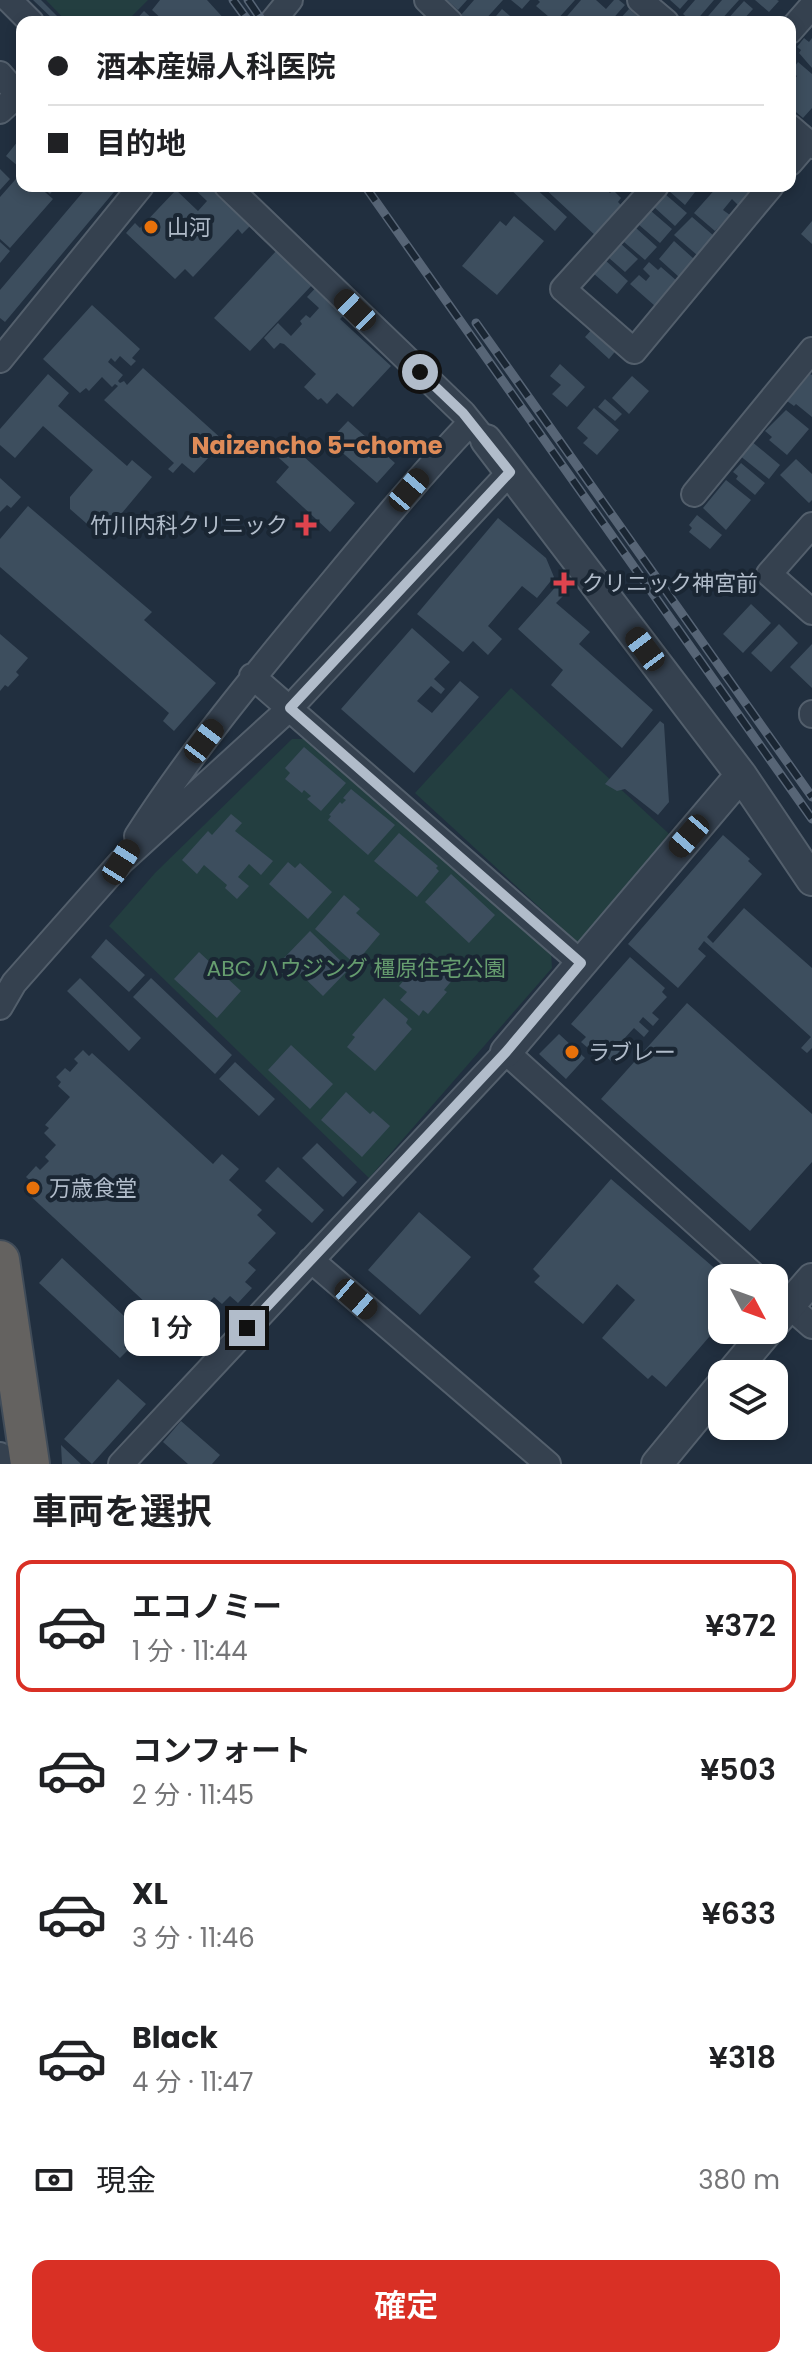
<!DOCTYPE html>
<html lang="ja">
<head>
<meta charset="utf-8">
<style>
	body { margin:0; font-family:Poppins,"Noto Sans JP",sans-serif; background:#f6f6f6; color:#202124; height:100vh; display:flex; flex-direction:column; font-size:30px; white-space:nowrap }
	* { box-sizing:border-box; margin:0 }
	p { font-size:26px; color:#757577 }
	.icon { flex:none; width:44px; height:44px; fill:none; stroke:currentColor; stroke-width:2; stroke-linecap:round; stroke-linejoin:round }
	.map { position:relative; height:1464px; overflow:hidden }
	.drawer { display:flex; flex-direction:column; background:#fff; flex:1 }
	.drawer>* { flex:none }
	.guide { position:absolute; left:16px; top:16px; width:780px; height:176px; border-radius:16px; box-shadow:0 4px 12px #0003; display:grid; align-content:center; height:176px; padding:0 32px; background:#fff }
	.needle { width:52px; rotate:131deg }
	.tools { position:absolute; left:708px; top:1264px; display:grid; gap:16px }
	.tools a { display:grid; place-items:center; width:80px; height:80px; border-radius:16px; background:#fff; box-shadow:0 4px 12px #0003; font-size:40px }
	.end { position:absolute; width:36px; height:36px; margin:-18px; border:10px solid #b1bcca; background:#111; box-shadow:0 0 0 4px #111 }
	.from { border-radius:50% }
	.bubble { position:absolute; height:56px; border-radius:16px; background:#fff; box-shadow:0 4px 12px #0003; font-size:26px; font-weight:600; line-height:56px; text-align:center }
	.car { position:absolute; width:24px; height:48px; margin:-24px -12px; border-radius:10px; box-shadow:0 0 6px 2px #0007; background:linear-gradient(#222 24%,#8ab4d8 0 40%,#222 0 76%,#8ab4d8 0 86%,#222 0) }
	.guide b { display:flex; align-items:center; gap:28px; height:76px; font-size:30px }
	.guide b+b { border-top:2px solid #e0e0e0 }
	.guide i { width:20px; height:20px; background:#202124 }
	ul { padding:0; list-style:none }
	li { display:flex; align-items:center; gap:24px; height:132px; margin:0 16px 12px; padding:0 16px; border:4px solid transparent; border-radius:16px }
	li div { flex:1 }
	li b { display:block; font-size:30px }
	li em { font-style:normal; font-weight:600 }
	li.current { border-color:#d93025 }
	li>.icon { width:72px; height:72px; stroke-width:1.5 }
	h2 { padding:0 32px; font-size:36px; line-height:96px }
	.pay { display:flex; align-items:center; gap:20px; height:88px; padding:0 32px; font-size:30px }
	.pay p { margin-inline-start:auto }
	.cta { display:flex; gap:16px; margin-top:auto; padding:16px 32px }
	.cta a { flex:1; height:92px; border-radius:16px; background:#d93025; color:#fff; font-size:32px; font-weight:600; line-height:92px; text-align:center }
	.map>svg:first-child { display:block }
</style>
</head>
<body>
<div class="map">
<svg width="812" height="1464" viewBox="0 0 812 1464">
	<rect width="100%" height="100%" fill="#212f3f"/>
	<path fill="#233e40" d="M46 0H148L126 22H67Z
		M511 688 679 843 589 953 415 793Z
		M292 739H311L551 951 552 968 369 1178 109 926 155 873Z"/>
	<path fill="#3d4e5e" d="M33 0H41L63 22H56Z
		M160 0H207L227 22H165L152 10Z
		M447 0H467L458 10Z
		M474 0H503L483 22H469L461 15Z
		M511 0H530L522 9Z
		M538 0H575L555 22 536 6 540 2Z
		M581 0H596L606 9 614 0H619L625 5 610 22H562Z
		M670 0H688L680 9Z
		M695 0H714L695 22H692L683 14Z
		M722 0H739L719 22H703Z
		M755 0H777L779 1 769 12Z
		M744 1 753 9 741 22H725Z
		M502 9 517 22H491Z
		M629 9 642 20 641 22H617Z
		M144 11 156 22H134Z
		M804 38 809 42 812 38V68L799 53 801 50 797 47Z
		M798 62 812 74V108L803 118 790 107V85L797 76 791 71Z
		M22 136V164L19 167 6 156Z
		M0 169 10 179 0 190Z
		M22 172V186H38L53 199 10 248 0 239V197Z
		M41 186H57L50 194Z
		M88 186H119L5 322 0 318V290Z
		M191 186H217L255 221 242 234 238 229 193 277 185 269 175 279 126 233 135 223 140 228 176 190 198 211 207 201Z
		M507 186H533L567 217 555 231Z
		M542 186H602L610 193 613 190 621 198 618 202 624 208 597 237Z
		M673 186H689L695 192 685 205 669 191Z
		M718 186H748L752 190 739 206 732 199 723 210 730 215 715 231 694 213Z
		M665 194 687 213 675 226 654 207Z
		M651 211 672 229 660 243 638 224Z
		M514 216 544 241 497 295 462 266 500 221 506 226Z
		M692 217 714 236 697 255 674 235Z
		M812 221V244L801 234Z
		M636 228 657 247 645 260 624 242Z
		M674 241 694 259 679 277 659 259Z
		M0 242 10 251 0 263Z
		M621 244 638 259 625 272 609 258Z
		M277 250 313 284 250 351 214 318Z
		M605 260 628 281 617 294 593 273Z
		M649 262 658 270 661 267 677 281 655 306 630 284 639 275 646 281 650 276 643 269Z
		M321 282 350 309 340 319 391 366 353 407 337 393 327 404 321 398 318 400 304 387 316 374 284 344 280 343 274 349 264 338 278 323 291 336 302 324 300 321 306 315 310 318 319 308 307 297Z
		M92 305 140 349 132 358 136 361 131 366 120 356 115 362 111 358 108 362 123 375 118 381 120 383 124 381 127 385 143 368 224 441 194 473 182 463 173 473 168 469 174 463 104 400 118 386 115 384 112 387 102 377 89 391 86 388 80 393 43 359Z
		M594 327 618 348 609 359 585 337Z
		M560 364 585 387 567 407 552 394 561 385 550 376Z
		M48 374 69 393 58 406 127 466 132 460 152 477 102 537 70 509V497L93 470 43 426 15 458 0 445V429Z
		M810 374 812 375V417L796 404 794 406 787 401Z
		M632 376 649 391 629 414 612 398Z
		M605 399 622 414 615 421 598 407Z
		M594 408 619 430 597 455 583 443 588 438 577 428Z
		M786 410 809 429 787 455 769 440 772 437 765 431Z
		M348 421 395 463 377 483 329 441Z
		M751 441 780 465 769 479 739 455Z
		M291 445 355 503 330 532 276 482 289 467 279 458Z
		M796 459 812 474V500L809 503 780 475Z
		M741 463 765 483 755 495 736 479 738 476 733 472Z
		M0 478 21 497 11 508 7 505 0 512Z
		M726 480 751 500 726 530 703 508Z
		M28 506 152 612 144 620 216 683 174 731 163 721 169 713 0 567V539Z
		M697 515 722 535 710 549 689 532 692 528 689 525Z
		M498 518 546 558 554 577 537 598 522 586 488 626 502 639 488 655 473 641 463 652 417 614Z
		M560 582 567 592 556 603 590 632 579 644 653 710 622 748 551 685 563 670 518 629Z
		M751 604 771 623 743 653 723 634Z
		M779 624 798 643 771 672 751 653Z
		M412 628 450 662 434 679 445 689 441 694 431 686 417 701 432 713 460 681 479 697 414 773 341 709Z
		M0 634 28 658 16 672 19 675 8 687 5 685 0 691Z
		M812 644V688L790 667Z
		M660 721 664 724 669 802 658 815 625 789 617 791 605 784Z
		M304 747 346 783 321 811 307 799 311 796 304 790 302 793 285 779 290 773 285 768Z
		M351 789 395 825 368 855 328 820 331 816 329 815 340 802 342 804 346 800 343 798Z
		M231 814 242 823 235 831 273 861 261 875 249 864 238 877 249 886 237 899 225 888 227 885 204 865 197 874 182 860 208 831 212 835Z
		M399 833 438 866 436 868 439 871 417 897 374 861Z
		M723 835 750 859 748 861 762 874 707 937 713 943 744 908 812 968V1048L807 1053 801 1048 811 1037 704 941 698 949 706 956 678 988 628 944Z
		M288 862 295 868 300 863 332 892 308 919 269 884Z
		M451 874 495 915 469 943 425 902Z
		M344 895 360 909 356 913 380 934 355 964 315 929Z
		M310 931 349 969 323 996 284 958Z
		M106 939 145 975 129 992 91 957Z
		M199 952 241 991 217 1018 174 979Z
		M630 957 665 988 662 992 667 997 652 1013 659 1019 653 1026 643 1017 639 1022 649 1031 644 1037 634 1028 622 1041 626 1044 611 1061 599 1050 595 1054 581 1042 586 1037 571 1024Z
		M431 958 454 978 444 990 447 992 428 1014 423 1010 419 1016 400 1000 407 992 399 986 418 964 423 968Z
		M80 978 141 1038 129 1051 67 991Z
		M151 978 232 1055 215 1074 133 997Z
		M384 998 408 1019 406 1023 412 1029 375 1071 347 1047 355 1037 352 1035Z
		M687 1003 812 1114V1162L750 1231 601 1099Z
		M559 1034 585 1058 566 1079 539 1054Z
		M291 1045 333 1084 310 1109 268 1070Z
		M83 1050 89 1056 92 1053 213 1164 222 1154 239 1169 229 1180 262 1210 257 1215 276 1233 248 1263 256 1270 245 1282 252 1288 238 1303 230 1296 222 1304 214 1297 182 1331 164 1314 161 1317 26 1192 34 1184 26 1177 36 1166 40 1170 49 1161 45 1157 56 1145 44 1133 49 1128 45 1125 70 1097 58 1086 61 1082 56 1077 65 1068 70 1072 78 1063 74 1059Z
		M235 1062 275 1099 259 1116 219 1079Z
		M346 1092 370 1114 373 1111 390 1126 362 1157 321 1120Z
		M317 1143 357 1182 343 1197 302 1158Z
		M278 1167 324 1210 312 1223 265 1181Z
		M611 1179 726 1278H722V1322L666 1387 652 1375 648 1379 602 1338 635 1300 617 1284 583 1324 534 1282 540 1276 533 1269Z
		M419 1212 471 1257 420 1315 368 1270Z
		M62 1258 139 1330 124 1347 128 1350 120 1358 39 1283Z
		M118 1379 146 1404 92 1464 64 1439Z
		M181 1421 220 1455 212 1464H188L163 1442Z
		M61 1445 81 1464H62Z"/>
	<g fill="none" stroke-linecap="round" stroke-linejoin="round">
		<defs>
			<path id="minor" d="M9 0 31 22
				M427 0 450 22
				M640 0 666 22
				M272 22 290 0
				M790 31 812 6
				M0 74 18 95
				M0 111 22 91
				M790 127 812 146
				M790 163 808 142
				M227 186 463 413 479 433
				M656 186 563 289 634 351 771 186
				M0 360 141 186
				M694 494 812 350
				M812 525 769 574 812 612
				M252 676 581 963
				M812 713V715
				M137 836C191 752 254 676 318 599 368 539 417 479 470 423
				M0 1007 14 983 121 862 290 708 510 472
				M311 1260 548 1464
				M774 1293 812 1326
				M0 1455 9 1464
				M121 1464 506 1052 757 1278"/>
			<path id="tertiary" d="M486 440 741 775 812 880
				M506 1052 741 775
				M774 1323 812 1279
				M731 1374 768 1330
				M657 1464 722 1385"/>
			<path id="trunk" d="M0 1260 30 1464"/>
		</defs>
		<use href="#minor" stroke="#535f6c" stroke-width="28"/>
		<use href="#tertiary" stroke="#535f6c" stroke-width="34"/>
		<use href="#trunk" stroke="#404c59" stroke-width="42"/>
		<use href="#minor" stroke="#35414f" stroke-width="24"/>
		<use href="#tertiary" stroke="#35414f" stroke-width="30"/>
		<use href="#trunk" stroke="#646260" stroke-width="38"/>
		<defs>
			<path id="rail" d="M233 0 249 22
				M248 0 263 22
				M365 186 812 819
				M476 323 812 797"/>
		</defs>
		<use href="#rail" stroke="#576576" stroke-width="9"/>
		<use href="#rail" stroke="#1a2633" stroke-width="6" stroke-dasharray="18" stroke-linecap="butt"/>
	</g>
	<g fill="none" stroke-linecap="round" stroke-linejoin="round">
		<path stroke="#b1bcca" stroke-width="10" d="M247 1328 506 1052 581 963 290 708 510 472 463 413 420 372"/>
	</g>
	<g fill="#e8710a" stroke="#1a2633" stroke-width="3">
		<circle cx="151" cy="227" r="8"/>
		<circle cx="572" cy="1052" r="8"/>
		<circle cx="33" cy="1188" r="8"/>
	</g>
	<g fill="#e0444e" stroke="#1a2633" stroke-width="3">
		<path d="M302 513h8v8h8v8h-8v8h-8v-8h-8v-8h8z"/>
		<path d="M560 571h8v8h8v8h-8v8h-8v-8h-8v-8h8z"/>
	</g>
	<g text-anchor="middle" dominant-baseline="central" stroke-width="8" stroke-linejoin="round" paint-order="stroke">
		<g font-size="22" fill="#b1bcca" stroke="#1a2633" text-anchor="start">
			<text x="167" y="227">山河</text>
			<text x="288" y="525" text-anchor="end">竹川内科クリニック</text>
			<text x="582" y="583">クリニック神宮前</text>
			<text x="588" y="1052">ラブレー</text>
			<text x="49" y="1188">万歳食堂</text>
		</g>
		<g font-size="22" fill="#669d6f" stroke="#1a2633">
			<text x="356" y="968">ABC ハウジング 橿原住宅公園</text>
		</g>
		<g font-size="24" font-weight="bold" fill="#de8b58" stroke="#1a2633">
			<text x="317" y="445">Naizencho 5-chome</text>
		</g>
	</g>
</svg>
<div class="tools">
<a><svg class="needle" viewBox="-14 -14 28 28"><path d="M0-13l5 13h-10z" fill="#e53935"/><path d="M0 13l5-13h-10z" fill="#757577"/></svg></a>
<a><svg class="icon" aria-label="layers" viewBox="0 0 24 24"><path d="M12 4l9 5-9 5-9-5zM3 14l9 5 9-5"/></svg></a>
</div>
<i class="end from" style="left:420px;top:372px"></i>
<i class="end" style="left:247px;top:1328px"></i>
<div class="bubble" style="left:124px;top:1300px;width:96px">1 分</div>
<i class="car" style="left:355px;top:310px;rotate:314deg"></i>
<i class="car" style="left:409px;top:490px;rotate:40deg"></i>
<i class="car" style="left:645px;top:649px;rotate:323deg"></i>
<i class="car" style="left:204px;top:741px;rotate:37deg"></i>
<i class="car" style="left:689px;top:836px;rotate:221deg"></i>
<i class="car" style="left:121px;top:862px;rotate:32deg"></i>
<i class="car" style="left:356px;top:1299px;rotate:131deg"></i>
<div class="guide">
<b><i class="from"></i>酒本産婦人科医院</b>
<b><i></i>目的地</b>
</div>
</div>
<section class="drawer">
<h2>車両を選択</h2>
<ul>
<li class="current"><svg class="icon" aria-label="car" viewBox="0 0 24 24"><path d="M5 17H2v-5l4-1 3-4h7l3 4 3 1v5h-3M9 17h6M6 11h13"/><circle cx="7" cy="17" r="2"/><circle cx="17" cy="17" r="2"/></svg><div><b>エコノミー</b><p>1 分 · 11:44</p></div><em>¥372</em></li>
<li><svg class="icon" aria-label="car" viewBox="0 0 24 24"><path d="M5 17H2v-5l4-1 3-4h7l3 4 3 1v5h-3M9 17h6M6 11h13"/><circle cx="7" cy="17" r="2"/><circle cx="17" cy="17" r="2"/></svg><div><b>コンフォート</b><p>2 分 · 11:45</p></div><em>¥503</em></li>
<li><svg class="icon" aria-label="car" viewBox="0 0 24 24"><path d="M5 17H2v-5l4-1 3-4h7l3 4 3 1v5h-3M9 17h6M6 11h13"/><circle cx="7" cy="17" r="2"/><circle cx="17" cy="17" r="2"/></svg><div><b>XL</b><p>3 分 · 11:46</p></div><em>¥633</em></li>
<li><svg class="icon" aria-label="car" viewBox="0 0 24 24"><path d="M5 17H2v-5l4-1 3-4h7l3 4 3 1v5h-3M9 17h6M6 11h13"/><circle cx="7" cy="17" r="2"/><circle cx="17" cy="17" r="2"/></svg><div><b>Black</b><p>4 分 · 11:47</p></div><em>¥318</em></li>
</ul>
<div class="pay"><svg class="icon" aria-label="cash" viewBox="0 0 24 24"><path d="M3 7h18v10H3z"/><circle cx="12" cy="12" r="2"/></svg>現金<p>380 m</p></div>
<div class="cta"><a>確定</a></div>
</section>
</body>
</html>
